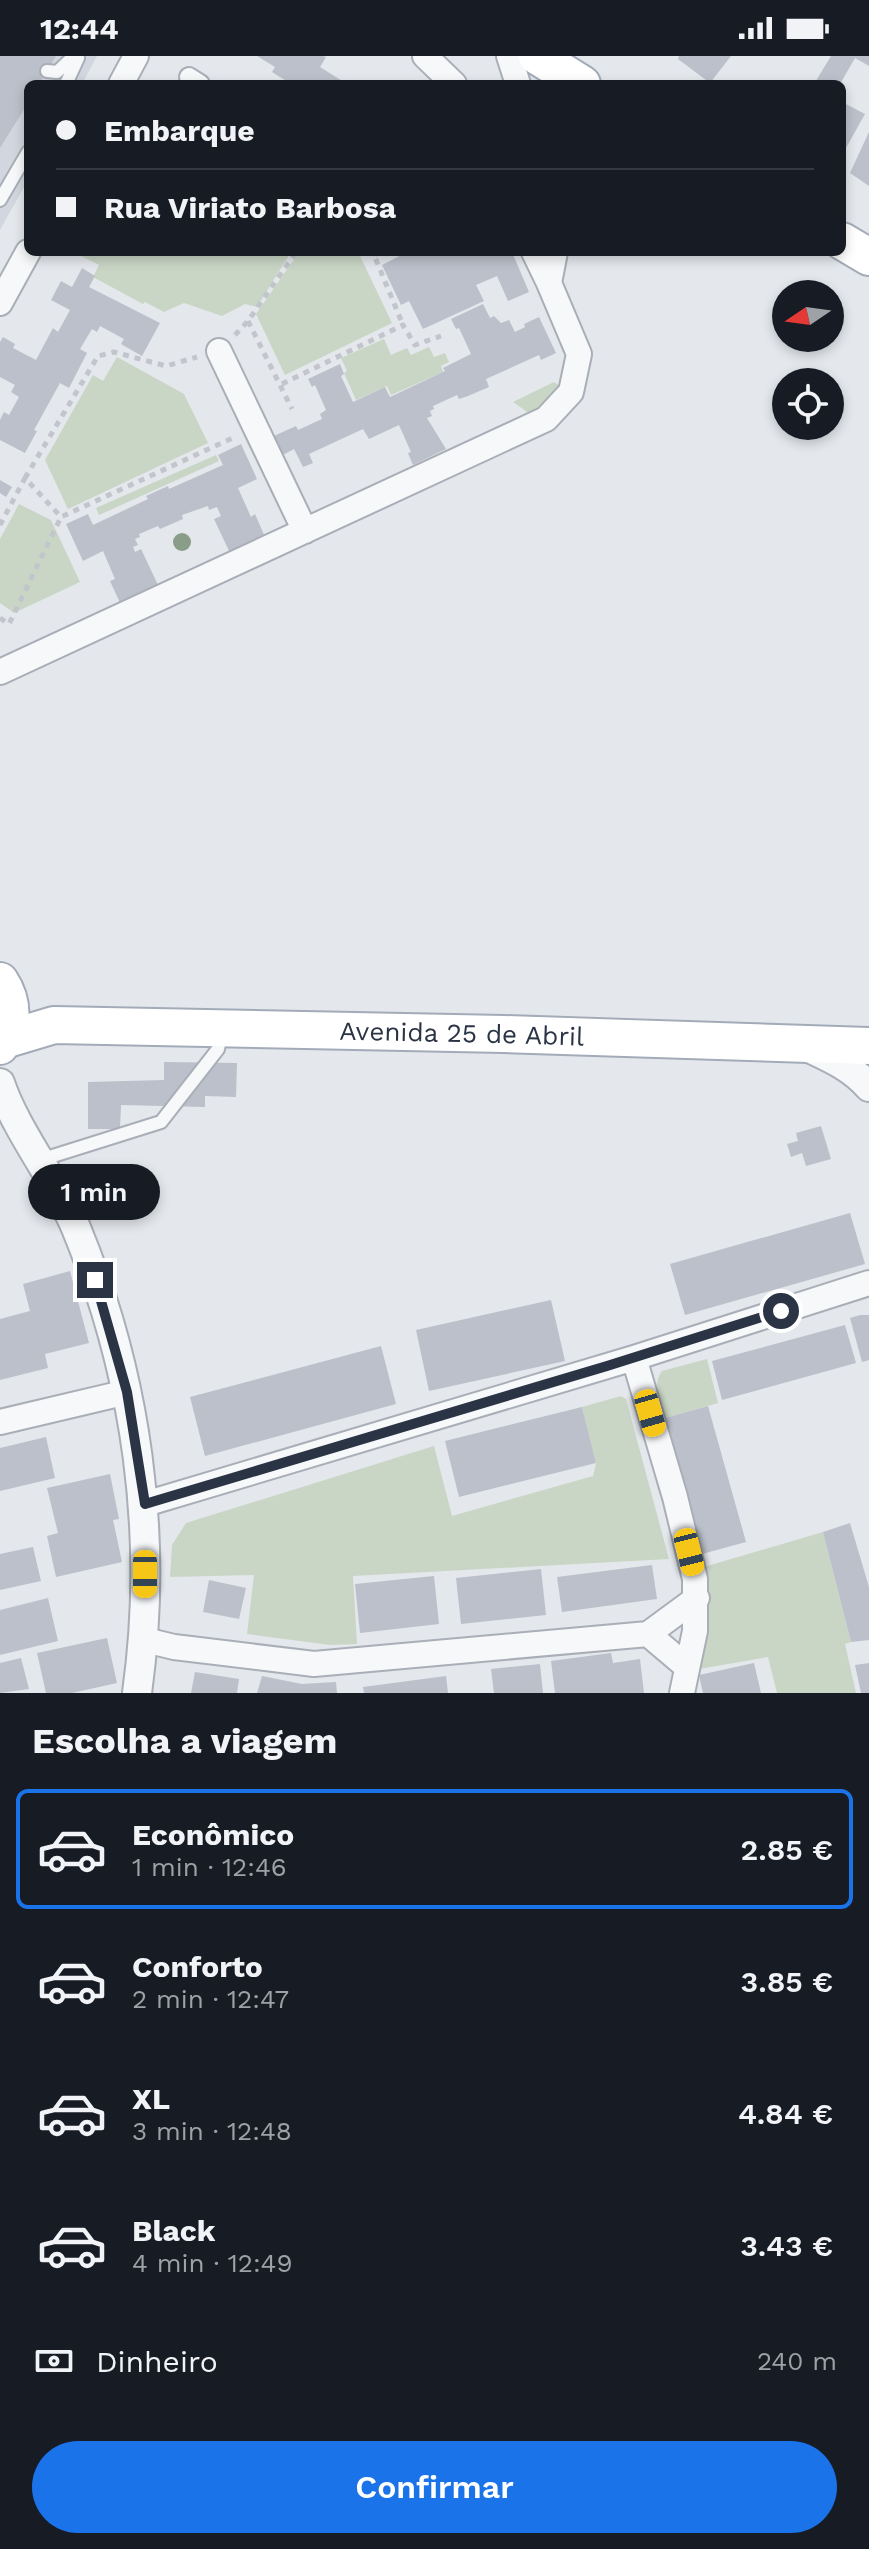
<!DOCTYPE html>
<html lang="pt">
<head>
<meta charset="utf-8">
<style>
	body { margin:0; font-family:"Work Sans",sans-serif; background:#20242c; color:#f1f3f6; height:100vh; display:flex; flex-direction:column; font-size:30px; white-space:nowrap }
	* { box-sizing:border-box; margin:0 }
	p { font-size:26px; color:#9ea1a6 }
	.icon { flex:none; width:44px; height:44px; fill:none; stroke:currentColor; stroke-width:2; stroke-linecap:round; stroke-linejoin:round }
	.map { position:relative; height:1637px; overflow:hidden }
	.details { display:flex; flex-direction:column; background:#171b24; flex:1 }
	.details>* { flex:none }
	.banner { position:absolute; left:24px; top:24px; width:822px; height:176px; border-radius:12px; box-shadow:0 4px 12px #0003; display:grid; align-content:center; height:176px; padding:0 32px; background:#171b24 }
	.needle { width:52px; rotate:257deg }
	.fabs { position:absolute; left:772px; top:224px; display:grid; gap:16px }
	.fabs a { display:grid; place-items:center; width:72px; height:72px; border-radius:50%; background:#171b24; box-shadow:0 4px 12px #0003; font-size:40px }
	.end { position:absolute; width:36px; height:36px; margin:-18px; border:10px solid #2b3445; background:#fff; box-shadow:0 0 0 4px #fff }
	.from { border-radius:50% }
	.bubble { position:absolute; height:56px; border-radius:28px; background:#171b24; box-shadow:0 4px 12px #0003; font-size:26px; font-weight:600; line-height:56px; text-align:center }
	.car { position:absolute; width:24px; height:48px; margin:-24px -12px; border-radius:10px; box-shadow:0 0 6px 2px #0007; background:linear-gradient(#f5c518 24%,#345 0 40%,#f5c518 0 76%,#345 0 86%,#f5c518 0) }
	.banner b { display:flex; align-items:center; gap:28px; height:76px; font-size:30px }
	.banner b+b { border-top:2px solid #363941 }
	.banner i { width:20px; height:20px; background:#f1f3f6 }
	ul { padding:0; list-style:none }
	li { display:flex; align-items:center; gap:24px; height:120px; margin:0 16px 12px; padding:0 16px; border:4px solid transparent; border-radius:12px }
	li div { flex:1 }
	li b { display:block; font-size:30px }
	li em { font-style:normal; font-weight:600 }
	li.active { border-color:#1a73e8 }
	li>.icon { width:72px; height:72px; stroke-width:1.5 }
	h2 { padding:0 32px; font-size:36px; line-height:96px }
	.pay { display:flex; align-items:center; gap:20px; height:88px; padding:0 32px; font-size:30px }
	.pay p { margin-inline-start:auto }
	.primary-button { display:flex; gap:16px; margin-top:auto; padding:16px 32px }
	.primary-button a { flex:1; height:92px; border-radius:48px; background:#1a73e8; color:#fff; font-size:32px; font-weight:600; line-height:92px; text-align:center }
	.status { display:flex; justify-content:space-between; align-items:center; height:56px; padding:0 40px; background:#171b24; direction:ltr }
	.status svg { height:22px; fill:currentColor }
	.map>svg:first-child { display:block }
</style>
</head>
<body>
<div class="status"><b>12:44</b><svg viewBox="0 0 49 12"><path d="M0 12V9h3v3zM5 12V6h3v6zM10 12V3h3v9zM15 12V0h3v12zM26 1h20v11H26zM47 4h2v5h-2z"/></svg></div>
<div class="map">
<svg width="869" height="1637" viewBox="0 0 869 1637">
	<rect width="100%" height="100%" fill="#e4e7ec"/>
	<path fill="#d2d6de" d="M0 0H97L82 28H28V124L0 174Z"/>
	<path fill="#c9d6c5" d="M81 196H291L257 251 245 248 222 260 184 247 164 256 145 246 143 248 93 221 99 209 79 199Z
		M299 196H367L360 200 392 267 285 319 256 258Z
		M384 283 391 299 407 292 411 299 429 291 434 301 445 297 449 306 441 310 443 316 391 339 387 330 356 344 344 317 347 315 341 302Z
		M117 301 184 338 208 387 68 453 45 404 93 319 103 325Z
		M554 326 560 330 542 352 530 358 513 346Z
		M216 399 219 405 99 459 96 452Z
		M19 448 51 464 80 526 14 557 0 547V483Z
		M707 1303 718 1347 665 1362C660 1346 651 1330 662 1315Z
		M621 1340 626 1343 669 1503 353 1520 357 1588 330 1589 247 1578 254 1519 170 1521 172 1489 186 1467 434 1390 452 1460 593 1420 596 1407 582 1351Z
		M823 1476 851 1586 845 1588 856 1637H777L768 1601 699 1613 709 1550 704 1511Z"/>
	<path fill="#bbc0ca" d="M0 0H56L39 28H28V47L0 92Z
		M257 0H323L326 1 320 11 347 28H291L272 16 275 11Z
		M679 0H731L710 27 678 3Z
		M831 0H869V10L855 2 840 28H814Z
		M842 46 865 58 842 99Z
		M869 76V130L850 117Z
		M407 196H423L425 199 431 196H512L529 236 508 245 497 220 476 229 484 245 423 273 409 245 401 249 382 209Z
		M82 212 95 220 89 231 160 267 142 300 121 288 124 283 100 270 97 276 92 273 80 293 87 297 69 332 60 327 34 374 37 375 25 397 0 384V364L4 356 9 359 19 341 11 336 15 329 0 321V286L3 281 15 288 13 292 36 304 53 272 58 276 70 254 51 244 61 225 72 231Z
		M483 248 490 262 494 260 501 267 509 264 515 276 525 271 524 268 539 261 556 297 541 304 539 299 486 323 489 331 468 340 459 343 457 339 433 350 434 353 430 355 432 360 427 362 446 393 413 409 408 397 411 396 399 369 369 383 363 373 309 398 313 407 303 411 294 393 283 399 274 380 296 370 298 374 322 363 320 358 326 354 315 329 312 331 308 323 340 308 344 318 341 320 353 346 385 331 390 341 445 315 443 312 471 298 459 272 456 273 451 263Z
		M241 388 257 423 238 432 251 461 255 458 265 481 230 497 214 463 221 460 217 451 209 454 208 450 182 459 183 463 160 473 158 470 139 478 140 481 135 483 138 489 133 491 135 496 141 493 159 531 121 549 110 525 115 523 103 495 83 505 66 468 88 458 93 469 148 443 146 440 168 430 169 433 223 409 218 399Z
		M0 424 12 431 6 441 0 437Z
		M164 1006 237 1007 236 1041 205 1040V1051L121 1049 120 1073H88V1026L164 1024Z
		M821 1070 831 1103 806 1110 802 1097 791 1101 787 1088 798 1085 796 1077Z
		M850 1157 865 1208 685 1259 670 1208Z
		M70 1215 89 1287 45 1298 48 1312 0 1324V1263L30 1255 23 1228Z
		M551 1244 565 1305 429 1335 416 1274Z
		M860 1259H869V1304L862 1306 850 1262Z
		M845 1269 856 1307 722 1344 712 1305Z
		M381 1290 396 1348 205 1400 190 1341Z
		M708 1350 746 1486 702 1498 665 1362Z
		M582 1351 596 1407 459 1441 445 1385Z
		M46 1381 55 1422 0 1435V1392Z
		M110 1418 119 1463 113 1464 122 1506 56 1521 47 1480 58 1477 47 1432Z
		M850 1467 869 1531V1584L851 1586 823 1476Z
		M33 1491 41 1525 0 1534V1498Z
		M652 1509 657 1543 562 1556 557 1521Z
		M541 1513 546 1559 461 1568 456 1522Z
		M434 1520 439 1568 360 1577 355 1528Z
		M209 1524 246 1532 239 1563 203 1556Z
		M48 1542 58 1585 0 1599V1554Z
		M107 1582 117 1627 72 1637H46L37 1597Z
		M611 1597 613 1607 640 1603 644 1637H555L551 1605Z
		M21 1602 29 1633 0 1637V1607Z
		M754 1607 761 1637H703L699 1619Z
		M869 1607V1637H861L855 1609Z
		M540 1608 543 1637H494L491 1613Z
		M195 1616 239 1623 237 1637H191Z
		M262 1620 302 1628 336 1626 337 1637H257Z
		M446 1620 448 1637H364L363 1631Z"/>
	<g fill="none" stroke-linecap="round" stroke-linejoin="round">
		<defs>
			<path id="service" d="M47 15 57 16 74 0
				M66 28 78 2
				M0 144 28 96
				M40 1104 161 1066 218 993 222 975"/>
			<path id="pedestrian" d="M189 21 200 28"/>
			<path id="minor" d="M425 0 454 28
				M509 0 518 28
				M121 28 136 0
				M534 196 549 227
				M0 247 28 196
				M219 295 305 475
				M0 616 546 363 571 336 579 298 549 227 555 196
				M634 1302 675 1441 695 1523V1575L682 1637
				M0 1366 127 1336
				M145 1448 634 1302 869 1227
				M145 1584 174 1591 314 1608 648 1578
				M687 1611 648 1578 697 1542"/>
			<path id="tertiary" d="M807 991C830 1002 852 1011 869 1031
				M0 1027C16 1075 56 1124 76 1172 137 1320 159 1479 137 1637"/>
			<g id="primary">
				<path d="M537 0 582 28"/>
				<path d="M842 185 869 201"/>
				<path d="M0 925C14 946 14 969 0 990"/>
				<path id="s1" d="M4 984 54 969 504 978 869 990"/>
			</g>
		</defs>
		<use href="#service" stroke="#a9aeb7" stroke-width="16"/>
		<use href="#pedestrian" stroke="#a9aeb7" stroke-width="22"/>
		<use href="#minor" stroke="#a9aeb7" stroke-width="28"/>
		<use href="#tertiary" stroke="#a9aeb7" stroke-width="32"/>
		<use href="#primary" stroke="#a3abb8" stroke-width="40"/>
		<path stroke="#c2c5cb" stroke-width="5" stroke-dasharray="6 6" stroke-linecap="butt" d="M381 196 374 199 403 269
			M248 265 292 353
			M235 279 248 265 296 196
			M282 328 403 269 415 289 441 280
			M25 422 98 300 114 296 166 310 197 301
			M0 469 25 422 61 461 237 380
			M0 562 9 568 61 461"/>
		<use href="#service" stroke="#f7f8fa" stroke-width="12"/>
		<use href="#pedestrian" stroke="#f7f8fa" stroke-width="18"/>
		<use href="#minor" stroke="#f7f8fa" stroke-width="24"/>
		<use href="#tertiary" stroke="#f7f8fa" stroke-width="28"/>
		<use href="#primary" stroke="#fff" stroke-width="36"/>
	</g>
	<circle fill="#899d89" cx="182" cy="486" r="9"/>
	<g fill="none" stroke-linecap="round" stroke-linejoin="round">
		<path stroke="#2b3445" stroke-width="10" d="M95 1224 127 1336 145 1448 607 1310 781 1255"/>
	</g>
	<g text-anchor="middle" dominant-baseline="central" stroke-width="8" stroke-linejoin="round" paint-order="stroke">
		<g font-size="26" fill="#2b3445" stroke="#f4f6f9">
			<text stroke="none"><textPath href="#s1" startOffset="460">Avenida 25 de Abril</textPath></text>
		</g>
	</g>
</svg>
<div class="fabs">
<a><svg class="needle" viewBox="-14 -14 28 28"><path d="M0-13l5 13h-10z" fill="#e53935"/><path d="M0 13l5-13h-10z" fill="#9ea1a6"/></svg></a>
<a><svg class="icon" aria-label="locate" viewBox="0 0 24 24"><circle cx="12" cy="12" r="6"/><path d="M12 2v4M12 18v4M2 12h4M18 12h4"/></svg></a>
</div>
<i class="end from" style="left:781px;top:1255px"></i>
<i class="end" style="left:95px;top:1224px"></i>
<div class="bubble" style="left:28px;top:1108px;width:132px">1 min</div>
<i class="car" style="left:650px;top:1357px;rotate:164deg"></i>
<i class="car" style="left:689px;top:1496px;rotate:166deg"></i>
<i class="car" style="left:145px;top:1518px;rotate:180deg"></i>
<div class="banner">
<b><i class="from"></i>Embarque</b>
<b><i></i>Rua Viriato Barbosa</b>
</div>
</div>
<section class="details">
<h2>Escolha a viagem</h2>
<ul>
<li class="active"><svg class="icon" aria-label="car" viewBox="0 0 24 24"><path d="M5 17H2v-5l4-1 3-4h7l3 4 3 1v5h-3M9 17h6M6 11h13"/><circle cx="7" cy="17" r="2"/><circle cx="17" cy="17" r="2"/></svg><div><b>Econômico</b><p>1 min · 12:46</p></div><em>2.85 €</em></li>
<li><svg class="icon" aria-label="car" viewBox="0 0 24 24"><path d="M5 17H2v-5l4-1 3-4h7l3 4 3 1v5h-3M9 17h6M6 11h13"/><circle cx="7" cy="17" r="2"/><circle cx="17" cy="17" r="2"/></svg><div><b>Conforto</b><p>2 min · 12:47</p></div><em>3.85 €</em></li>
<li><svg class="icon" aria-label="car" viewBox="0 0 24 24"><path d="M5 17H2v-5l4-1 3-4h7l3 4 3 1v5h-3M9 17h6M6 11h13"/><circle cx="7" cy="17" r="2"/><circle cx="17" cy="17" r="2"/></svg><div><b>XL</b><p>3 min · 12:48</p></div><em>4.84 €</em></li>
<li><svg class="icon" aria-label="car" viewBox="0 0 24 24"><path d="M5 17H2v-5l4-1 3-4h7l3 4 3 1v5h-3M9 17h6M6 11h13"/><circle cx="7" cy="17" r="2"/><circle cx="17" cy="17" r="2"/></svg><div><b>Black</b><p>4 min · 12:49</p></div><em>3.43 €</em></li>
</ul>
<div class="pay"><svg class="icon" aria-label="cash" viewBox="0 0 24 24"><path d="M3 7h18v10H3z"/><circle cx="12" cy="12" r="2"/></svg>Dinheiro<p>240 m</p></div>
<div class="primary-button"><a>Confirmar</a></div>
</section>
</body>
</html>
